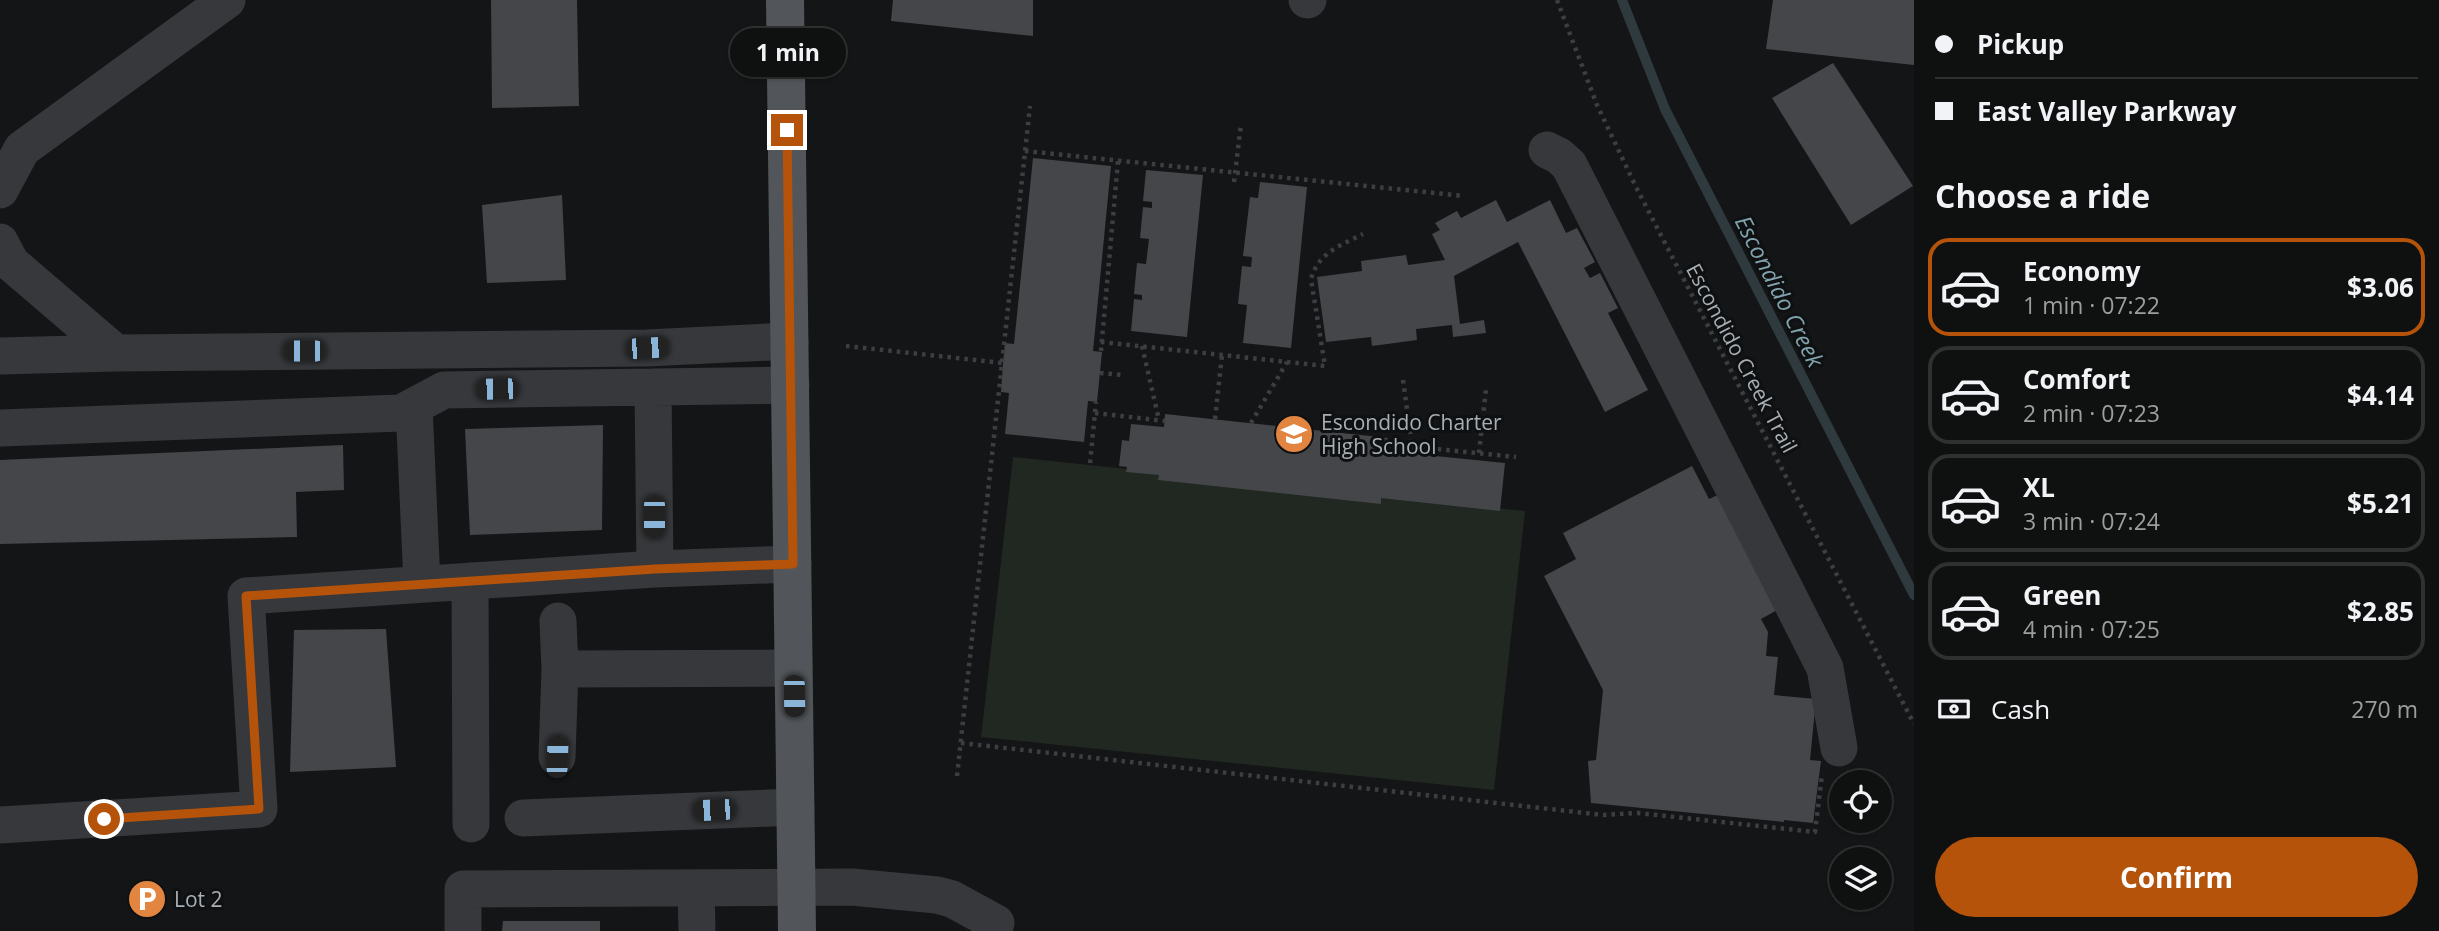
<!DOCTYPE html>
<html lang="en">
<head>
<meta charset="utf-8">
<style>
	body { margin:0; font-family:"Open Sans",sans-serif; background:#181919; color:#f1f3f6; height:100vh; display:flex; flex-direction:column; font-size:26px; white-space:nowrap }
	* { box-sizing:border-box; margin:0 }
	p { font-size:23px; color:#9b9d9f }
	.icon { flex:none; width:38px; height:38px; fill:none; stroke:currentColor; stroke-width:2; stroke-linecap:round; stroke-linejoin:round }
	.map { position:relative; flex:1; overflow:hidden }
	.sheet { display:flex; flex-direction:column; background:#0f1010; width:525px }
	.sheet>* { flex:none }
	.top-card { display:grid; align-content:center; height:154px; padding:0 21px; background:#0f1010 }
	.buttons { position:absolute; left:1829px; top:770px; display:grid; gap:14px }
	.buttons a { display:grid; place-items:center; width:63px; height:63px; border-radius:50%; background:#0f1010; box-shadow:0 2px 5px #0004,0 0 0 2px #2f3030; font-size:35px }
	.end { position:absolute; width:32px; height:32px; margin:-16px; border:9px solid #b45309; background:#fff; box-shadow:0 0 0 4px #fff }
	.from { border-radius:50% }
	.bubble { position:absolute; height:49px; border-radius:24px; background:#0f1010; box-shadow:0 2px 5px #0004,0 0 0 2px #2f3030; font-size:23px; font-weight:700; line-height:49px; text-align:center }
	.car { position:absolute; width:21px; height:42px; margin:-21px -10px; border-radius:9px; box-shadow:0 0 5px 2px #0007; background:linear-gradient(#222 24%,#8ab4d8 0 40%,#222 0 76%,#8ab4d8 0 86%,#222 0) }
	.top-card b { display:flex; align-items:center; gap:24px; height:66px; font-size:26px }
	.top-card b+b { border-top:2px solid #2f3030 }
	.top-card i { width:18px; height:18px; background:#f1f3f6 }
	ul { padding:0; list-style:none }
	li { display:flex; align-items:center; gap:21px; height:98px; margin:0 14px 10px; padding:0 7px; border:4px solid #2f3030; border-radius:21px }
	li div { flex:1 }
	li b { display:block; font-size:26px }
	li em { font-style:normal; font-weight:700 }
	li.selected { border-color:#b45309 }
	li>.icon { width:63px; height:63px; stroke-width:1.5 }
	h2 { padding:0 21px; font-size:32px; line-height:84px }
	.pay { display:flex; align-items:center; gap:18px; height:77px; padding:0 21px; font-size:26px }
	.pay p { margin-inline-start:auto }
	.action { display:flex; gap:14px; margin-top:auto; padding:14px 21px }
	.action a { flex:1; height:80px; border-radius:42px; background:#b45309; color:#fff; font-size:28px; font-weight:700; line-height:80px; text-align:center }
	main { display:flex; flex:1; min-height:0 }
	.map>svg:first-child { display:block }
</style>
</head>
<body>
<main>
<div class="map">
<svg width="1914" height="931" viewBox="0 0 1914 931">
	<rect width="100%" height="100%" fill="#141516"/>
	<path fill="#212821" d="M1013 457 1525 511 1494 790 981 737Z"/>
	<g fill="none" stroke-linecap="round" stroke-linejoin="round">
		<path stroke="#2f3a3e" stroke-width="10" d="M1622 0 1665 109 1914 595"/>
	</g>
	<path fill="#444649" d="M491 0H577L579 106 492 108Z
		M893 0H1033V36L891 21Z
		M1773 0H1914V65L1766 49Z
		M1833 63 1913 186 1851 225 1772 98Z
		M1033 158 1111 166 1093 351 1102 352 1097 402 1088 401 1084 442 1005 434 1009 393 1001 392 1003 363 1005 343 1014 344Z
		M1146 170 1203 175 1187 337 1131 331 1134 299 1142 300V295L1134 294 1137 263 1146 264 1149 239 1140 238 1143 207 1152 208V202L1143 201Z
		M1260 182 1307 187 1291 348 1243 343 1247 305 1238 304 1242 266 1251 267 1252 257 1243 256 1250 197 1258 198Z
		M562 195 566 280 487 283 482 205Z
		M1496 200 1507 222 1550 200 1566 233 1577 228 1595 262 1584 268 1590 278 1600 273 1618 308 1608 313 1648 390 1605 412 1518 242 1454 276 1460 324 1484 320 1486 333 1453 337 1452 325 1416 329 1417 340 1372 346 1371 337 1326 342 1317 277 1362 271 1361 261 1406 255 1408 265 1445 260 1432 234 1440 230 1435 223 1457 211 1461 218Z
		M1165 414 1388 438 1386 451 1505 463 1500 511 1381 498V504L1158 480 1159 475 1126 472 1127 467 1119 466 1122 440 1129 441 1131 424 1164 427Z
		M603 425 602 530 470 535 465 429Z
		M343 445 344 490 296 492 297 537 0 544V460Z
		M1692 466 1709 499 1720 494 1779 609 1761 619 1768 632 1766 656 1778 657 1774 695 1816 699 1810 760 1821 761 1813 823 1784 820V822L1591 803 1588 761 1596 760 1603 690 1544 576 1576 559 1563 533Z
		M386 629 396 767 290 772 294 630Z
		M503 921H600V931H502Z"/>
	<g fill="none" stroke-linecap="round" stroke-linejoin="round">
		<path stroke="#3c3f42" stroke-width="4.5" stroke-dasharray="3.5 5" stroke-linecap="butt" d="M1557 0 1597 105 1636 187 1914 724
			M1025 151 1464 196
			M1234 182 1241 124
			M1101 342 1325 366 1311 279C1318 253 1341 245 1363 234
			M846 346 1003 363
			M1142 346 1159 420
			M1101 351 1118 161
			M1100 373 1122 375
			M1403 380 1412 446
			M1095 413 1165 421
			M1215 419 1222 355
			M1251 423 1287 362
			M1387 444 1516 457
			M1479 453 1486 389
			M1090 463 1096 402
			M961 743 1603 815 1638 813 1815 832 1822 775
			M957 776 1030 106"/>
		<path stroke="#36383b" stroke-width="37" d="M1307 0H1308
			M1547 150 1559 156 1569 165 1825 668 1839 748
			M0 190 22 149 227 0
			M0 242 11 263 116 353
			M0 356 116 353 647 348 790 341
			M791 385 653 387 655 569 793 564
			M414 406 422 584
			M0 428 401 413 444 390 653 387
			M470 581 471 824
			M558 621 560 669 794 668
			M557 757 560 669
			M523 818 796 807
			M0 825 259 809 246 596 655 569
			M696 888 697 931
			M463 931V889L852 887 937 895 952 899 996 923"/>
		<path stroke="#525559" stroke-width="38" d="M785 0 797 931"/>
	</g>
	<g fill="none" stroke-linecap="round" stroke-linejoin="round">
		<path stroke="#b45309" stroke-width="9" d="M104 819 259 809 246 596 655 569 793 564 787 130"/>
	</g>
	<defs>
		<symbol id="school-disc" viewBox="-11 -11 22 22"><circle r="9.5" fill="#e28541" stroke="#0f1011"/><path d="M0-5L7-2L0 1L-7-2ZM-4 1L0 2.5L4 1V4Q0 6-4 4Z" fill="#fff"/></symbol>
		<symbol id="parking-disc" viewBox="-11 -11 22 22"><circle r="9.5" fill="#e28541" stroke="#0f1011"/><path d="M-3.5-5.5H1a3.5 3.5 0 0 1 0 7H-1V5.5H-3.5ZM-1-3.4V-.6H.8a1.4 1.4 0 0 0 0-2.8Z" fill="#fff"/></symbol>
	</defs>
	<g fill-rule="evenodd">
		<use href="#school-disc" x="1272" y="412" width="44" height="44"/>
		<use href="#parking-disc" x="125" y="877" width="44" height="44"/>
	</g>
	<g text-anchor="middle" dominant-baseline="central" stroke-width="6" stroke-linejoin="round" paint-order="stroke">
		<g font-size="21" fill="#a7afb5" stroke="#0f1011">
			<text transform="translate(1742 358) rotate(62)">Escondido Creek Trail</text>
		</g>
		<g font-size="21" fill="#a7afb5" stroke="#0f1011" text-anchor="start">
			<text x="1321" y="422">Escondido Charter<tspan x="1321" dy="24">High School</tspan></text>
			<text x="174" y="899">Lot 2</text>
		</g>
		<g font-size="23" font-style="italic" fill="#81a3ad" stroke="#0f1011">
			<text transform="translate(1780 291) rotate(63)">Escondido Creek</text>
		</g>
	</g>
</svg>
<div class="buttons">
<a><svg class="icon" aria-label="locate" viewBox="0 0 24 24"><circle cx="12" cy="12" r="6"/><path d="M12 2v4M12 18v4M2 12h4M18 12h4"/></svg></a>
<a><svg class="icon" aria-label="layers" viewBox="0 0 24 24"><path d="M12 4l9 5-9 5-9-5zM3 14l9 5 9-5"/></svg></a>
</div>
<i class="end from" style="left:104px;top:819px"></i>
<i class="end" style="left:787px;top:130px"></i>
<div class="bubble" style="left:730px;top:28px;width:116px">1 min</div>
<i class="car" style="left:647px;top:348px;rotate:87deg"></i>
<i class="car" style="left:304px;top:351px;rotate:270deg"></i>
<i class="car" style="left:497px;top:389px;rotate:269deg"></i>
<i class="car" style="left:654px;top:517px;rotate:180deg"></i>
<i class="car" style="left:794px;top:696px;rotate:179deg"></i>
<i class="car" style="left:557px;top:757px;rotate:2deg"></i>
<i class="car" style="left:714px;top:810px;rotate:268deg"></i>
</div>
<section class="sheet">
<div class="top-card">
<b><i class="from"></i>Pickup</b>
<b><i></i>East Valley Parkway</b>
</div>
<h2>Choose a ride</h2>
<ul>
<li class="selected"><svg class="icon" aria-label="car" viewBox="0 0 24 24"><path d="M5 17H2v-5l4-1 3-4h7l3 4 3 1v5h-3M9 17h6M6 11h13"/><circle cx="7" cy="17" r="2"/><circle cx="17" cy="17" r="2"/></svg><div><b>Economy</b><p>1 min · 07:22</p></div><em>$3.06</em></li>
<li><svg class="icon" aria-label="car" viewBox="0 0 24 24"><path d="M5 17H2v-5l4-1 3-4h7l3 4 3 1v5h-3M9 17h6M6 11h13"/><circle cx="7" cy="17" r="2"/><circle cx="17" cy="17" r="2"/></svg><div><b>Comfort</b><p>2 min · 07:23</p></div><em>$4.14</em></li>
<li><svg class="icon" aria-label="car" viewBox="0 0 24 24"><path d="M5 17H2v-5l4-1 3-4h7l3 4 3 1v5h-3M9 17h6M6 11h13"/><circle cx="7" cy="17" r="2"/><circle cx="17" cy="17" r="2"/></svg><div><b>XL</b><p>3 min · 07:24</p></div><em>$5.21</em></li>
<li><svg class="icon" aria-label="car" viewBox="0 0 24 24"><path d="M5 17H2v-5l4-1 3-4h7l3 4 3 1v5h-3M9 17h6M6 11h13"/><circle cx="7" cy="17" r="2"/><circle cx="17" cy="17" r="2"/></svg><div><b>Green</b><p>4 min · 07:25</p></div><em>$2.85</em></li>
</ul>
<div class="pay"><svg class="icon" aria-label="cash" viewBox="0 0 24 24"><path d="M3 7h18v10H3z"/><circle cx="12" cy="12" r="2"/></svg>Cash<p>270 m</p></div>
<div class="action"><a>Confirm</a></div>
</section>
</main>
</body>
</html>
